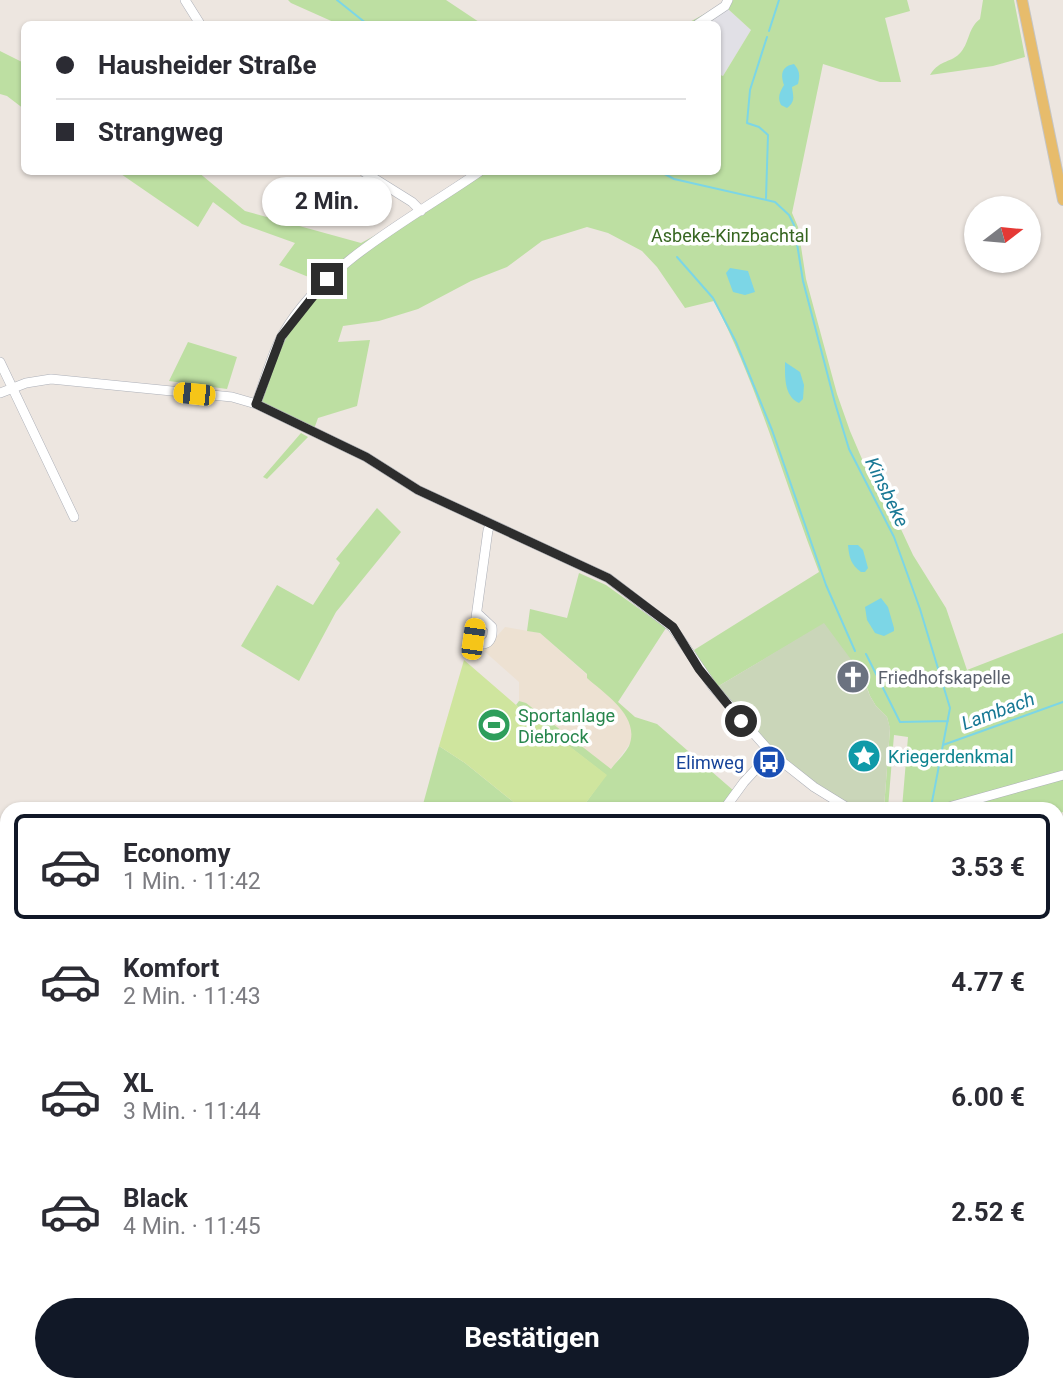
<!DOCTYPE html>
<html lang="de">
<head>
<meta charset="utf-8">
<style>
	body { margin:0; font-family:Roboto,sans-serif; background:#f2f2f3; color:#2b2b33; height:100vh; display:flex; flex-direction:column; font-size:26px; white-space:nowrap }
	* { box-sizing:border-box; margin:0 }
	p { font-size:23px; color:#7c7c81 }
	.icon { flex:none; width:38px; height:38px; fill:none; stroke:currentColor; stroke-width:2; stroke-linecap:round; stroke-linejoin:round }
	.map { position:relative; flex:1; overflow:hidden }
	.panel { position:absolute; left:0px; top:802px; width:1064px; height:590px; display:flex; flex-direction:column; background:#fff; border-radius:21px 21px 0 0; box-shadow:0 2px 5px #0004 }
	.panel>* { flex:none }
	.guide { position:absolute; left:21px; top:21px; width:700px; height:154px; border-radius:10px; box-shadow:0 2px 5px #0004; display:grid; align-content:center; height:154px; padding:0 35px; background:#fff }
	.needle { width:46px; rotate:74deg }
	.buttons { position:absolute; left:964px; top:196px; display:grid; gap:14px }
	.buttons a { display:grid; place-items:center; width:77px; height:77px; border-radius:50%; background:#fff; box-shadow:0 2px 5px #0004; font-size:35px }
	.end { position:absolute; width:32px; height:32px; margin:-16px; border:9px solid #2d2d2d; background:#fff; box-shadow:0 0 0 4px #fff }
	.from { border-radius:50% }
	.bubble { position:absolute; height:49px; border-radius:24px; background:#fff; box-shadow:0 2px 5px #0004; font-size:23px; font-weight:700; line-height:49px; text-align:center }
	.car { position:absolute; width:21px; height:42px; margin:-21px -10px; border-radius:9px; box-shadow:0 0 5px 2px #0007; background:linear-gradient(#f5c518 24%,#345 0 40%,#f5c518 0 76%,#345 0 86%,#f5c518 0) }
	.guide b { display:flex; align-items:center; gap:24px; height:66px; font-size:26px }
	.guide b+b { border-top:2px solid #e1e1e2 }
	.guide i { width:18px; height:18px; background:#2b2b33 }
	ul { padding:12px 0 0; list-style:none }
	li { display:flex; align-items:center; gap:21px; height:105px; margin:0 14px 10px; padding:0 21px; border:4px solid transparent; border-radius:10px }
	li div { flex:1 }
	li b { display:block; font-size:26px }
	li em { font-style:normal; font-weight:700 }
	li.active { border-color:#111827 }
	li>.icon { width:63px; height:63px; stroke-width:1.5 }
	.cta { display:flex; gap:14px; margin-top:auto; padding:14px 35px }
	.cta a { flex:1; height:80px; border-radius:42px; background:#111827; color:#fff; font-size:28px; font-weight:700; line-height:80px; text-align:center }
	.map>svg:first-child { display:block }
</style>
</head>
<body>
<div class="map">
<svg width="1063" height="1390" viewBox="0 0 1063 1390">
	<rect width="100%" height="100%" fill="#ede6e0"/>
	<path fill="#e1e0e6" d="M728 9 751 30 723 76 718 74V24H707Z"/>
	<path fill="#ede1d2" d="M505 627 540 633 644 725 611 769 519 701V682L484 651Z"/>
	<path fill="#bddfa2" d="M288 0H446L482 24H338L291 3Z
		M730 0H907L910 11 885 18 901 82H880L823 64 792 213 798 227 806 279 837 394 850 431 868 473 893 512 913 555 946 608 967 670 1063 633V812L1057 814V808H902L908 737 894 735 888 808H884L890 729 887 717 876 706 870 696 864 679 824 624 717 687 694 650 819 572C784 481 759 388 714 301L685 308 657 267 642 251 608 233 587 227 542 241 507 267 471 281 418 309 379 321 343 326 338 342 370 340 357 406 318 418 314 429 259 403 284 337 325 276 315 286 311 278 279 265 295 243 242 224 213 202 198 227 118 172H198L245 211 361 243 420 211 482 172H718V74L723 76 751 30 728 9 707 24H686Z
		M983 0H1014L1025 57 993 66 930 75C941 58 951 64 961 52 970 41 968 28 980 19Z
		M0 51 24 63V109L7 96 0 94Z
		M188 342 237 357 227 389 169 381Z
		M301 433 308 437 267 479 263 477Z
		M377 508 401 532 336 612 299 681 241 646 277 585 313 605 340 563 336 559Z
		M579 573 606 585 666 628 618 702 635 717 657 724 734 791 721 808H582L606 775 516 705 519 701 526 703 611 769C616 762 625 754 629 746 641 717 605 694 587 678V674L540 633 527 631 530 609 567 618Z
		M439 746 465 763 521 808H422Z
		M7 913V1384H212L208 1390H0V917Z
		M710 1384H947L946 1390H712Z"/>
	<path fill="#cad6b9" d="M824 623 861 673 870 696 876 706 887 717 890 728 884 808 851 804 835 797 789 767 717 687Z"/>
	<path fill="#cfe59e" d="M464 660 516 705 607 775 582 808H521L465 763 439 746Z"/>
	<path fill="#7cd6e6" d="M794 64C800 71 800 75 798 84L792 87C793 96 796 101 787 108L781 105C777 97 780 92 784 85 780 74 782 66 794 64Z
		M730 268 748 271 755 292 745 295 733 292 726 273Z
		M785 362 800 372 804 385 803 399 799 403C784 396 785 377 785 362Z
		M848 545H858L863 550 868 568 865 572H861C851 565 849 557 848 545Z
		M881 598 888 607 894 628V631L884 636 875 633 867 620 865 607Z"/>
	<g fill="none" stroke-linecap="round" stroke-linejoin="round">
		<path stroke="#7cd6e6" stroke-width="2" d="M337 0 367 24
			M769 31 779 0
			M661 172 674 179 775 202 789 215 794 225 803 281 835 403 849 449 894 537 920 609 950 708 932 802 934 808
			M766 198 768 135 759 127 747 123 750 90 767 37
			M677 257 713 298 736 342 772 430 826 585 855 651
			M866 654 900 722 948 721
			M943 745 1063 702
			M0 1067 7 1081
			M176 1384 181 1390
			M838 1384 839 1390"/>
		<defs>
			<path id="minor" d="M185 0 200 24
				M698 24 725 6 728 0
				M364 172 412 202 421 211
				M0 362 74 517
				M0 393 26 383 51 379 232 397 256 404 366 457 418 490 608 578 672 627 713 687 771 753 814 787 848 808
				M256 404C265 381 271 355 283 334 324 262 413 218 479 172
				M477 613 492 627C493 638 490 646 477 644L473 639 488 530 491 524
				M725 808 744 782 771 753
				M945 808 1063 775"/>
			<path id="major" d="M1022 0 1063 200"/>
		</defs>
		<use href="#minor" stroke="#adb0b8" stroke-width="10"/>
		<use href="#major" stroke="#c4c4c4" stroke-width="12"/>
		<use href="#minor" stroke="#fff" stroke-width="9"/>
		<use href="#major" stroke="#e7bc6c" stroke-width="10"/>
	</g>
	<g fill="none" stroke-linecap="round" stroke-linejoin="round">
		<path stroke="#2d2d2d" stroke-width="9" d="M327 279 281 337 256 404 366 457 418 490 608 578 673 627 699 669 741 721"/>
	</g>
	<defs>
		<symbol id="church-disc" viewBox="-11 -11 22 22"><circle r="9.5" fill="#6b7280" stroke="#fff"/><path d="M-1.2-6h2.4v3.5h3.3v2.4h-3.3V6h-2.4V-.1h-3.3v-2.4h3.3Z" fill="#fff"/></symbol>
		<symbol id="stadium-disc" viewBox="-11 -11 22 22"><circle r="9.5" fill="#2e9e5b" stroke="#fff"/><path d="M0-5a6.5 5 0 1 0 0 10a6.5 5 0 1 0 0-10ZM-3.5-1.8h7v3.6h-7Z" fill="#fff"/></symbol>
		<symbol id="sight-disc" viewBox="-11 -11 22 22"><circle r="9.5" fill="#0f9aa8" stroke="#fff"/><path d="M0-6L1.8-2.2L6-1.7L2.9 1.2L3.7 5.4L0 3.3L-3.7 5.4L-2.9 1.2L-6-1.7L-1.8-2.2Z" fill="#fff"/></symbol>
		<symbol id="bus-disc" viewBox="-11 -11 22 22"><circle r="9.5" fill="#1a4fb4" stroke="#fff"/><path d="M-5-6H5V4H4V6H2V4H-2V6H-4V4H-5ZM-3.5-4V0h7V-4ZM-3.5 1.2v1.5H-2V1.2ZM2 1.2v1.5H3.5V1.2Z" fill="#fff"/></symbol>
	</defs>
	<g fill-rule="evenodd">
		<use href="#church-disc" x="834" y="658" width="38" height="38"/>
		<use href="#stadium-disc" x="475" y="706" width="38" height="38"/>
		<use href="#sight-disc" x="845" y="737" width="38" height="38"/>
		<use href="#bus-disc" x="750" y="743" width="38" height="38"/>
	</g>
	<g text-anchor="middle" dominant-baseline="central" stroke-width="7" stroke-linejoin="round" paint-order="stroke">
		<g font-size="18" fill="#376621" stroke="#fff">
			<text x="730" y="235">Asbeke-Kinzbachtal</text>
		</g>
		<g font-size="18" fill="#5b616d" stroke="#fff" text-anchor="start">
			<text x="878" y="677">Friedhofskapelle</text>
		</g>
		<g font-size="18" fill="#27864d" stroke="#fff" text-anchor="start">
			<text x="518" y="715">Sportanlage<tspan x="518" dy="21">Diebrock</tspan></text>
		</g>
		<g font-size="18" fill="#0d838f" stroke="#fff" text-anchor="start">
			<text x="888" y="756">Kriegerdenkmal</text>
		</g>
		<g font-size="18" fill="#164399" stroke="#fff" text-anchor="end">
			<text x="744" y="762">Elimweg</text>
		</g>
		<g font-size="19" font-style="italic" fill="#187895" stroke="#fff">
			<text transform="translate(887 492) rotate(64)">Kinsbeke</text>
			<text transform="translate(998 711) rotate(-20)">Lambach</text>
		</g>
	</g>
</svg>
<div class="buttons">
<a><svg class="needle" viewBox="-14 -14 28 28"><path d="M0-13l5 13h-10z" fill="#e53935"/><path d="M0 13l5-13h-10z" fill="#7c7c81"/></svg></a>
</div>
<i class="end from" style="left:741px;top:721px"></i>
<i class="end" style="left:327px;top:279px"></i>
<div class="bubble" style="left:262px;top:177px;width:130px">2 Min.</div>
<i class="car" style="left:194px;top:394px;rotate:276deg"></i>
<i class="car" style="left:473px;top:639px;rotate:8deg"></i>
<div class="guide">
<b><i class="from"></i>Hausheider Straße</b>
<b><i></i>Strangweg</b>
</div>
<section class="panel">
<ul>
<li class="active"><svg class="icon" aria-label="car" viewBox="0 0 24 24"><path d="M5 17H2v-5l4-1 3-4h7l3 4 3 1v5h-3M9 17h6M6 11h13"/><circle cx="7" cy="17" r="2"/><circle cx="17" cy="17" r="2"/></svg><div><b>Economy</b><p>1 Min. · 11:42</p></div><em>3.53 €</em></li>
<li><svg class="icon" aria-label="car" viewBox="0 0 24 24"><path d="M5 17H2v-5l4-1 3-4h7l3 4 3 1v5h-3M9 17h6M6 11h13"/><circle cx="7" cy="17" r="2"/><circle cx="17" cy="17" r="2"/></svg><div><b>Komfort</b><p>2 Min. · 11:43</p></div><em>4.77 €</em></li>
<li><svg class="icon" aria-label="car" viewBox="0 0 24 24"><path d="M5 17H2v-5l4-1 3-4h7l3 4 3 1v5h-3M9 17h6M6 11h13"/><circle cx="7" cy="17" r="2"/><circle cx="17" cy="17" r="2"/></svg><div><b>XL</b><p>3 Min. · 11:44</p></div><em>6.00 €</em></li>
<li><svg class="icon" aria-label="car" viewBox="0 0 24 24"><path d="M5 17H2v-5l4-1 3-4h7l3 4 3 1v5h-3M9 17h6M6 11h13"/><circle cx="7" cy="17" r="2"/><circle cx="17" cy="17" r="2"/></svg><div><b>Black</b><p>4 Min. · 11:45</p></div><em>2.52 €</em></li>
</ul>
<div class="cta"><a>Bestätigen</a></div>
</section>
</div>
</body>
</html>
